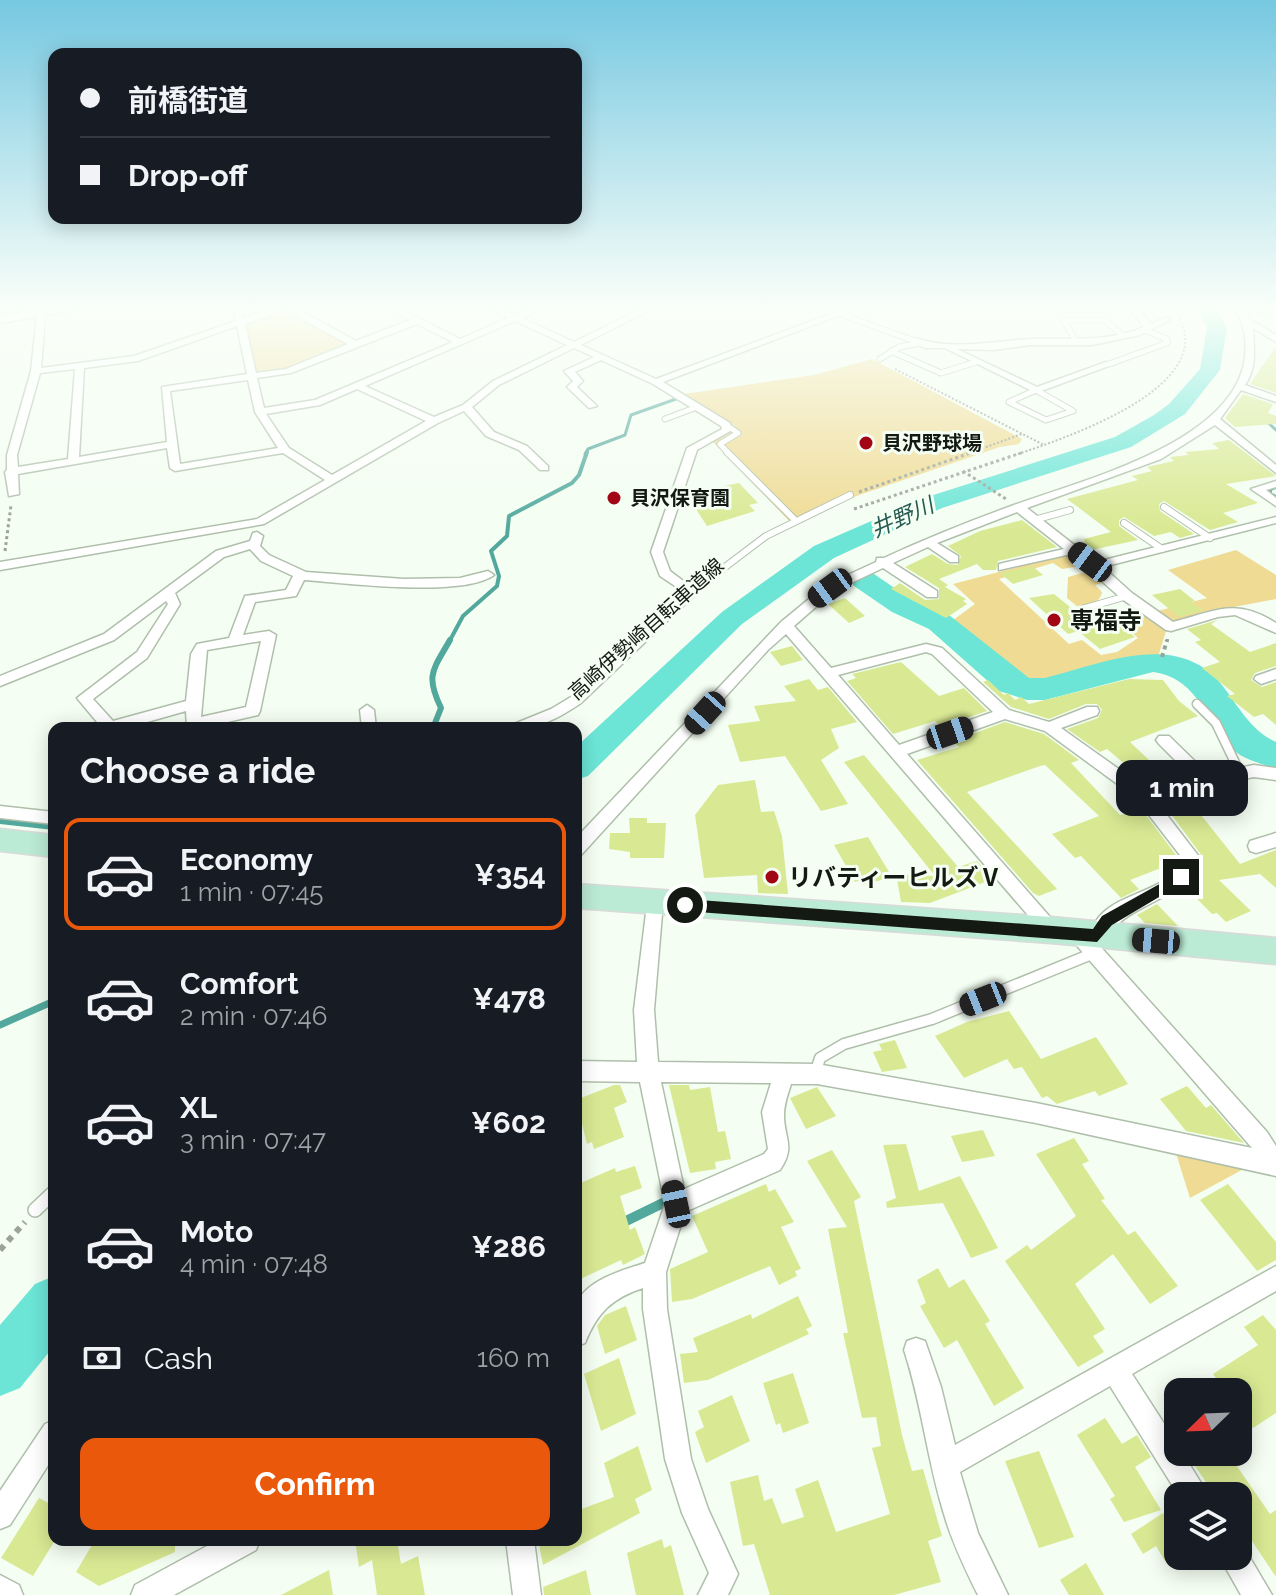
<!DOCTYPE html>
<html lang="en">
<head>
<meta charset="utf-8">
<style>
	body { margin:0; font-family:Raleway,"Noto Sans JP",sans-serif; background:#20242c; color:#f1f3f6; height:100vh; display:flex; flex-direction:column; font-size:30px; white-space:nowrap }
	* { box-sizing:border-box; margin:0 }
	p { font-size:26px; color:#9ea1a6 }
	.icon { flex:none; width:44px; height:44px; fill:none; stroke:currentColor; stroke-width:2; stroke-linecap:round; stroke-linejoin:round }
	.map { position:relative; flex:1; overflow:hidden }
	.details { position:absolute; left:48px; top:722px; width:534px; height:824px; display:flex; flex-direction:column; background:#171b24; border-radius:16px; box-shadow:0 4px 20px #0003 }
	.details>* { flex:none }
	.top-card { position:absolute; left:48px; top:48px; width:534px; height:176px; border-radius:16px; box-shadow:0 4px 20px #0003; display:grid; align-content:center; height:176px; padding:0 32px; background:#171b24 }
	.needle { width:52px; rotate:247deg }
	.fabs { position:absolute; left:1164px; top:1378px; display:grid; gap:16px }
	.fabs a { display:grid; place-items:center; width:88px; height:88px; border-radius:16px; background:#171b24; box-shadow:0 4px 20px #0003; font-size:40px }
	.end { position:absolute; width:36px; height:36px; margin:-18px; border:10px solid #141a13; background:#fff; box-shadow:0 0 0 4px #fff }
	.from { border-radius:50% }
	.bubble { position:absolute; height:56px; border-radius:16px; background:#171b24; box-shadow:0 4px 20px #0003; font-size:26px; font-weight:700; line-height:56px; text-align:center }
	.car { position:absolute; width:24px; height:48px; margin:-24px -12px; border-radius:10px; box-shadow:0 0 6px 2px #0007; background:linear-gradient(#222 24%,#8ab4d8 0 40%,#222 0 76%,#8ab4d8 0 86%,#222 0) }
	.top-card b { display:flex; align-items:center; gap:28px; height:76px; font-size:30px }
	.top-card b+b { border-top:2px solid #363941 }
	.top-card i { width:20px; height:20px; background:#f1f3f6 }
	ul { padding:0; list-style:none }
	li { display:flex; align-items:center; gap:24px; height:112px; margin:0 16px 12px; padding:0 16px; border:4px solid transparent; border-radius:16px }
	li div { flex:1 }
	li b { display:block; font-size:30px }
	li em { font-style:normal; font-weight:700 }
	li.current { border-color:#ea580c }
	li>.icon { width:72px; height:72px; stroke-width:1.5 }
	h2 { padding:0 32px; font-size:36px; line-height:96px }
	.pay { display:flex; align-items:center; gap:20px; height:88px; padding:0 32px; font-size:30px }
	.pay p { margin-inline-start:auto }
	.action { display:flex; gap:16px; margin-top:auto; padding:16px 32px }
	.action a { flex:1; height:92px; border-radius:16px; background:#ea580c; color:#fff; font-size:32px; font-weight:700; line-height:92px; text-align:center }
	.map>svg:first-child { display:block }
</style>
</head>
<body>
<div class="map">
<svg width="1276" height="1595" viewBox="0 0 1276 1595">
	<rect width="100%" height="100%" fill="#f4fef2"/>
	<path fill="#efdb94" d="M282 310 346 343 345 346 284 369 257 372 246 323Z
		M872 359 1022 439 1019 444 1000 447 836 503 793 525 713 442 735 426 684 394 814 375Z
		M1236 550 1276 575V599L1223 609 1174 624 1154 612 1207 598 1168 570Z
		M1071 553 1086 565 1062 569 1053 563 999 579 1069 644 1082 640 1101 655 1117 652 1138 638 1124 626 1148 615 1167 628 1158 657 1038 683 1015 677 949 623 975 604 953 584Z
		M1093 570 1106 582 1095 585 1102 592C1100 604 1088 604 1078 607L1067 598 1068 577Z
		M1174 1147 1251 1165 1190 1198Z"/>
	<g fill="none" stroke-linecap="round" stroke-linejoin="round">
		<path stroke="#52a89c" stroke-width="3" d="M1264 419 1276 430
			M585 454 588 449 625 435 631 415 676 399"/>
		<path stroke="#52a89c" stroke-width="4" d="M1276 487 1270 489V494L1276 497
			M449 642 463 616 497 586 499 576 491 551 507 536 509 516 572 483 579 475 587 452"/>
		<path stroke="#52a89c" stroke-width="6" d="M433 728 441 708C425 675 433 670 450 640
			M0 821 54 827"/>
		<path stroke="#52a89c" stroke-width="7" d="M0 1025 54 1001"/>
		<path stroke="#52a89c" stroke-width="10" d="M622 1223 665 1202"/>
		<path fill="#6ce5d7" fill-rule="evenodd" d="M1197 306H1215L1227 328 1220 370 1185 414 1131 447 942 508 834 558 742 624 588 776 576 780V747L722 612 814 546 924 498 1115 437 1154 415 1169 404 1200 369 1207 328Z
			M864 572 874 574 912 600 949 615 1029 678H1045C1102 664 1177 629 1222 685 1239 707 1251 731 1276 742V768C1264 765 1246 760 1236 752 1205 728 1203 679 1153 672L1045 700H1027L999 691 929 629 892 612 854 586 850 580 854 574Z
			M54 1276V1346L20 1388 0 1396V1325L35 1284Z"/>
	</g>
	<path fill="#d9e993" d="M1276 346V393L1250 384Z
		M1243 394 1273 404 1268 413 1276 416V424L1235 427 1225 418Z
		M1229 440 1276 476 1226 484 1258 503 1223 513 1238 522 1210 530 1164 501 1159 504 1160 511 1194 534 1180 538 1171 532 1154 536 1124 517 1119 520V526L1138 540 1087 551 1084 539 1111 532 1067 499 1138 480 1132 476 1152 471 1147 467 1174 461 1170 457 1189 455 1185 452 1219 449 1212 443Z
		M739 483 758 503 749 505 755 511 707 526 692 503 705 501 698 491Z
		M1022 520 1057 547 998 561 996 570H983L977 564 939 579 948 585 945 587 966 599 963 601 967 604 946 618 891 589 900 583 925 600 939 599V588L905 567 932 554 948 564 958 565 961 556 948 546 980 531Z
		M1032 566 1043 575 1013 584 1000 573Z
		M1180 589 1195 601 1191 602 1203 610 1179 617 1152 595Z
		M1054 594 1091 624 1111 618 1135 637 1100 649 1078 631 1068 634 1029 598Z
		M845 598 865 616 849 623 828 604Z
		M1218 620 1211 624 1250 652 1276 643V666L1255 673 1251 680 1262 687 1276 682V725L1263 714 1254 717 1227 696 1235 694 1202 668 1220 662 1195 642 1201 640 1187 629Z
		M792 646 803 660 781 666 770 652Z
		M901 662 939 696 964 688 987 711 941 727 935 721 893 734 847 681 856 678 852 674Z
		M809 679 818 690 828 687 857 722 831 729 839 748 821 760 848 804 821 811 785 756 740 762 728 725 760 721 754 706 796 701 784 686Z
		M1129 679 1163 680 1179 701 1198 716 1130 742 1169 779 1147 783 1107 749 1100 752 1067 729 1098 718 1102 710 1097 704H1086L1049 719 1011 707 983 682 988 680 1004 695 1008 693 1015 700 1021 697 1029 704Z
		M1005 722 1044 734 1079 760 1071 763 1120 815 1142 810 1179 859 1174 868 1166 873 1161 868 1130 880 1139 889 1121 898 1081 856 1075 858 1052 834 1099 816 1045 765 1040 766 967 792 1057 889 1039 896 1033 893 917 760 959 747 953 741Z
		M864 755 958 867 977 861 993 879 930 903 901 902 896 874 935 876 844 762Z
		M755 780 761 812 774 811 782 836 788 894 758 893 757 875 704 878 695 815 718 785Z
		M1203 790 1223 811 1201 815 1240 864 1276 850V888L1260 874 1219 880 1251 911 1226 922 1217 913 1212 914 1184 886 1195 875 1202 856 1160 799Z
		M629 818H647V823H666L664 858H630V852L609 849 610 833H630Z
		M868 837 892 877 863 885 861 880 855 882 834 845Z
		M1157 904 1178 926 1145 923 1137 915Z
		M1009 1011 1041 1059 1096 1037 1128 1084 1099 1096 1095 1091 1057 1104 1047 1096 1042 1098 1022 1067 1014 1069 1007 1059 964 1078 935 1036 967 1022Z
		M895 1040 907 1068 882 1072 873 1052 882 1050 879 1044Z
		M614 1085H620L627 1102 614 1108 624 1137 594 1149 592 1142 587 1144 576 1100Z
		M669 1085H689L690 1090 710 1087 718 1132 725 1131 731 1159 715 1162 716 1169 690 1173Z
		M1187 1086 1206 1108 1211 1105 1244 1143 1186 1131 1160 1099Z
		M817 1087 836 1116 806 1129 790 1098Z
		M983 1130 995 1156 962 1162 951 1136Z
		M1074 1138 1089 1161 1082 1164 1105 1199 1101 1200 1128 1235 1135 1231 1178 1286 1150 1304 1113 1254 1075 1284 1105 1329 1093 1336 1104 1352 1078 1367 1005 1261 1027 1245 1031 1250 1076 1216 1036 1154Z
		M906 1144 919 1191 960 1176 998 1248 971 1258 943 1203 887 1208 886 1202 896 1198 883 1145Z
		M832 1150 861 1197 854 1201 902 1435 912 1471 923 1469 942 1536 928 1541 941 1582 894 1595H770L754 1544 743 1546 730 1482 758 1475 764 1501 772 1498 782 1524 804 1517 795 1489 818 1480 836 1532 890 1514 872 1448 881 1446 876 1417 862 1418 843 1333H848L828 1229 847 1227 807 1161Z
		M635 1166 642 1188 620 1196 630 1230 635 1227 645 1254 623 1265 621 1260 576 1281V1185L615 1168 616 1172Z
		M766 1184 769 1192 775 1189 794 1222 781 1227 801 1269 795 1271 797 1276 779 1285 770 1266 692 1299 672 1302 670 1269 708 1252 692 1216Z
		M1228 1184 1276 1242V1260L1257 1271 1200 1200Z
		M938 1268 949 1288 964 1279 990 1321 985 1324 1024 1388 994 1406 957 1340 944 1348 920 1306 926 1303 917 1280Z
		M798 1296 812 1326 806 1329 809 1334 708 1380 684 1383 680 1354 698 1352 693 1338 751 1314 752 1319Z
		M626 1306 637 1340 605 1354 597 1326 605 1315Z
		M1263 1315 1276 1330V1413L1253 1428 1238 1408V1392H1226L1213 1374 1258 1345 1244 1327Z
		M619 1358 636 1414 601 1431 584 1374Z
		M793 1373 809 1423 783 1433 780 1423 776 1425 763 1383Z
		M732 1395 750 1441 706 1463 695 1432 704 1427 698 1411Z
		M1105 1418 1122 1444 1137 1435 1151 1457 1135 1467 1161 1510 1124 1522 1110 1499 1115 1496 1077 1435Z
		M638 1446 652 1490 635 1499 640 1513 543 1565 538 1540H576V1511L614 1497 604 1463Z
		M1039 1451 1074 1537 1039 1548 1005 1461Z
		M1186 1452H1227L1270 1514 1276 1510V1577L1238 1520V1496H1215Z
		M39 1498 54 1506V1542L33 1576 1 1558Z
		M1178 1511V1553L1165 1561 1156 1546 1143 1554 1131 1534 1163 1513 1166 1518Z
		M662 1539 664 1548 671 1545 684 1595H636L627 1553Z
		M95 1540H175V1552L99 1586 76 1572Z
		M355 1540H397L401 1564 418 1556 425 1595H377L372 1560 359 1567Z
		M1086 1563 1104 1595H1069L1060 1580Z
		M329 1570 333 1595H281Z
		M586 1570 591 1595H544L543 1587Z"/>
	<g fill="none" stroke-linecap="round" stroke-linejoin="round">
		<defs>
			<path id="lane-far4" d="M817 306 915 341
				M1055 306 1077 343
				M1065 320H1104L1123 336
				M891 351 941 373 976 362
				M880 359 899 347 920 343
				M1109 364 1167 343V339L1145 330
				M1036 390 1073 411 1046 420 1009 402Z
				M665 419 697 407
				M726 425 738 433 720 444 729 454"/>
			<path id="lane-far3" d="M727 452 794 519
				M1164 507 1210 538
				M1034 520 1070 510
				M1124 523 1162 549
				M692 592 766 536 850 495
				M1082 609 1127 596"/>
			<path id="lane-far2" d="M1197 704 1216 723 1240 773"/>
			<path id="lane-far1" d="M815 1074 820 1058 844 1044 932 1019 1094 953
				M51 1195 54 1192"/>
			<path id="lane" d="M35 1210 53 1193"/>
			<path id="street" d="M38 306H46L41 368 134 356 236 321 233 306H241L244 318 279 306H292L356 341 410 320 384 306H395L460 339 508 318 485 306H496L515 315 536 306H547L522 318 574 342 647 306H658L581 345 656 379 852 306H864L663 382 730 423 732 430 697 450 663 552 670 571 698 592 581 703C557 719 541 728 512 728L514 724 551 709 571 697 684 592 660 576 651 552 687 448 722 429 721 426 653 384 601 360 575 372 583 381 577 387 597 406 589 408 567 387 573 381 564 371 594 357 574 348 499 385 472 407 494 432 527 446 548 466V470H540L519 450 486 436 464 411 438 423 264 524 0 570V562L257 519 325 480 283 453 175 471 170 468 167 448 18 474 19 494 9 496 5 472 7 470V455L31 371ZM285 310 348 344 286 369 256 373 245 324ZM515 321 567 345 493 381 463 405 434 417 365 386ZM417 324 453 342 315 400 264 408 257 378 291 373ZM237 326 247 374 162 387 167 442 79 457 84 368 138 361ZM75 369 68 459 18 467 17 455 40 373ZM248 380 255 412 278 448 180 464 170 391ZM357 389 426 421 332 475 289 448 266 414 320 405Z
				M1127 306H1136L1151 324 1166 317 1170 320 1140 335 1092 345H1031L994 350 957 349 1037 387 1106 362 1114 364 1036 393 945 348H925L911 341 915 338C953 351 994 341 1033 339 1071 338 1109 342 1144 327Z
				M1232 306 1276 309V313H1246L1251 320 1276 335V342L1253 328C1254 349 1257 368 1245 385L1276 396V402L1241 390 1220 419 1276 465V473L1215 425 1161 459 1027 508 1096 562 1276 517V523L1103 567 1132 593 1173 622C1216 611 1235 597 1276 623V633L1235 615 1218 617 1171 631 1166 630 1122 599 1071 554 999 570V564L1064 549 1017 512 937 543 958 556V562H950L928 547 893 563 937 591V597H927L883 568 834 591 794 626 831 668 926 644 942 648 1009 710 1049 722 1087 707H1097L1099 711 1097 715 1061 728 1144 787 1192 777 1159 744 1156 740 1159 736H1169L1208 774 1254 765 1276 768V780L1254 777 1153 797 1200 858C1183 904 1126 901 1103 942L1098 944 1267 1132 1276 1146V1176L1036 1123 817 1084H791C788 1094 784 1104 784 1115 784 1139 796 1146 780 1170L685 1212 666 1272 667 1309 691 1459 708 1509 738 1574 728 1595H698L709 1573 682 1513 665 1459 643 1309V1288C612 1298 597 1313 585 1343L576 1346C576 1334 573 1319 576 1307 582 1281 623 1270 645 1263L665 1204 640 1082 576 1081V1061L637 1062 634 1010 648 897 654 895 660 897 663 902 654 1010 658 1062 817 1064 1036 1103 1252 1148 1072 940 1069 934 1072 928 1078 926 1089 934C1092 928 1095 922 1099 917 1121 891 1169 892 1183 859L1135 797 1045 731 1005 719 907 754 1057 925 1060 930 1057 935 1051 938 1045 935 786 634 768 650 582 854 576 856V838L781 622 826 585 876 562 877 558H884C927 538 970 521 1014 505 1082 480 1235 443 1245 357 1247 336 1244 323 1232 306ZM926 652 932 654 993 712 899 745 838 675ZM661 1082 771 1083 762 1112 768 1149 764 1154 684 1189Z
				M1276 481V487L1266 490 1276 498V506L1251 489Z
				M257 532 263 536 260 546 269 555 306 572 404 579 460 578 488 571 494 575C462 598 346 583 304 580L296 596 255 602 243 635 269 631 276 635 260 711 258 715 201 728H187L186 711 126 728H102L77 698 137 652 168 604 166 601 114 640 0 686V676L104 634 216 551 250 541 253 533ZM250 549 261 561 293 576 286 590 245 596 229 638 197 644 191 654 186 701 113 721 93 699 147 658 180 604 175 593 224 557ZM261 641 246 707 201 717 207 650Z
				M1276 669V679L1261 684 1254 679 1256 676Z
				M367 705 374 710 376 728H362L360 710Z
				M0 806 54 812V824L0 818Z
				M1276 833V847L1256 853 1250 851 1248 846 1250 841Z
				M1276 1266V1291L1132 1374 1178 1445V1452H1182L1209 1496H1179L1110 1386 960 1472 978 1533 1008 1595H978C965 1569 952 1542 944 1514 927 1460 922 1404 904 1350L907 1341 916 1338 925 1341 941 1387 955 1445Z
				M54 1420V1456L10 1525 0 1529V1491L45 1424Z
				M218 1540H260L256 1550 174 1595H131L135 1585Z
				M506 1540H534L541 1595H513Z
				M1238 1544 1243 1546 1272 1595H1241L1219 1556H1238Z
				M0 1575 19 1585 23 1595H0Z"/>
			<path id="secondary" d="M66 306H100L0 323V315Z"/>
			<path id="primary" d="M0 829 54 835V857L0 851Z
				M576 884 1051 917 1276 938V964L1051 943 576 908Z"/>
		</defs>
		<use href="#lane-far4" stroke="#afbfab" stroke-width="7"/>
		<use href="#lane-far3" stroke="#afbfab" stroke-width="8"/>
		<use href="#lane-far2" stroke="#afbfab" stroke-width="11"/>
		<use href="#lane-far1" stroke="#afbfab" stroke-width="13"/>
		<use href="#lane" stroke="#afbfab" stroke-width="16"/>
		<use href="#street" stroke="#afbfab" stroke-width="3"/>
		<use href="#secondary" stroke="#afbfab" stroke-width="3"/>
		<use href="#primary" stroke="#d9dad9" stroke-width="3"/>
		<path stroke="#9ba399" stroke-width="2" stroke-dasharray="2 2" stroke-linecap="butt" d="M895 369 1044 445
			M967 454 1022 434
			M1018 454C1062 439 1192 396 1185 335 1184 326 1178 315 1175 306"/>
		<path stroke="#9ba399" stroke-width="3" stroke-dasharray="3 3" stroke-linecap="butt" d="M963 471 1006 499
			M859 492 973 452
			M854 509 1024 452
			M5 551 11 505
			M1167 642 1168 637"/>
		<path stroke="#9ba399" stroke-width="4" stroke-dasharray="4 4" stroke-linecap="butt" d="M1162 657 1167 640"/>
		<path stroke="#9ba399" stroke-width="6" stroke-dasharray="6 6" stroke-linecap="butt" d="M0 1250 25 1222"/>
		<use href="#lane-far4" stroke="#fff" stroke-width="5"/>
		<use href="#lane-far3" stroke="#fff" stroke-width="6"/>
		<use href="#lane-far2" stroke="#fff" stroke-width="8"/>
		<use href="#lane-far1" stroke="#fff" stroke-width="10"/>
		<use href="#lane" stroke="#fff" stroke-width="13"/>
		<use href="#street" fill="#fff" fill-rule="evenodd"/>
		<use href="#secondary" fill="#fff" fill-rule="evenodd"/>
		<use href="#primary" fill="#bcebd5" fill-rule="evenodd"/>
	</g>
	<linearGradient id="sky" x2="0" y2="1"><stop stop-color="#76c8e1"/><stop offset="0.58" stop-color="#fafff9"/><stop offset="1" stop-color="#fafff9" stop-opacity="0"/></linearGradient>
	<rect width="1276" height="530" fill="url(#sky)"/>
	<path fill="#141a13" d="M1181 872 1186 873V881L1112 925 1097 942 685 911 678 905 685 899 1093 929 1102 916Z"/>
	<g fill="#a20614" stroke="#f4fef2" stroke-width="3">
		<circle cx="866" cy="443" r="8"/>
		<circle cx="614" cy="498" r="8"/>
		<circle cx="1054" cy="620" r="8"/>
		<circle cx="772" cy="877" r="8"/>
	</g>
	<g text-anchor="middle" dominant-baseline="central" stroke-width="6" stroke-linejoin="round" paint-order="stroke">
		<g font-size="20" font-weight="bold" fill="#141a13" stroke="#f4fef2" text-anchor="start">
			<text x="882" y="443">貝沢野球場</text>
			<text x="630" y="498">貝沢保育園</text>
		</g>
		<g font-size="20" fill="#141a13" stroke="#f4fef2">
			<text transform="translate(646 629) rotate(-42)">高崎伊勢崎自転車道線</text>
		</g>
		<g font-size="22" font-style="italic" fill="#265a54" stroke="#f4fef2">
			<text transform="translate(902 517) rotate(-24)">井野川</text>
		</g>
		<g font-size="24" font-weight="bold" fill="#141a13" stroke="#f4fef2" text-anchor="start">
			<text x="1070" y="620">専福寺</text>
			<text x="788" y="877">リバティーヒルズⅤ</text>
		</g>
	</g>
</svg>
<div class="fabs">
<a><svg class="needle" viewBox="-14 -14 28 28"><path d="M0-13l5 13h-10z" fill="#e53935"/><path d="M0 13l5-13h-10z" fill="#9ea1a6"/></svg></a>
<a><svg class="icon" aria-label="layers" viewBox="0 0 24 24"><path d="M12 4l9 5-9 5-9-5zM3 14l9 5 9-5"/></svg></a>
</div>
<i class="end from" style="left:685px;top:905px"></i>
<i class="end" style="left:1181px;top:877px"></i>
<div class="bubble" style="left:1116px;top:760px;width:132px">1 min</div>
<i class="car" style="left:1090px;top:562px;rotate:307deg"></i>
<i class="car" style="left:830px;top:588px;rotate:234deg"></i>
<i class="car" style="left:705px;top:713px;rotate:222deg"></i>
<i class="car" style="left:950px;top:733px;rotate:71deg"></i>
<i class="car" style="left:1156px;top:941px;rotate:275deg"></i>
<i class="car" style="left:983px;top:999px;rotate:248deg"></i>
<i class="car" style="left:676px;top:1204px;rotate:348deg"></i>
<div class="top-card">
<b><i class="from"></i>前橋街道</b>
<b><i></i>Drop-off</b>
</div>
<section class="details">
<h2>Choose a ride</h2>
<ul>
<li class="current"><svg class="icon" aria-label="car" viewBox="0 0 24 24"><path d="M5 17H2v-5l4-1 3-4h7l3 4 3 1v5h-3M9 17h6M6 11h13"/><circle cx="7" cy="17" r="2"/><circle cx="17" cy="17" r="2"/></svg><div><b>Economy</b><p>1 min · 07:45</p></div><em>¥354</em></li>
<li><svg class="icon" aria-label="car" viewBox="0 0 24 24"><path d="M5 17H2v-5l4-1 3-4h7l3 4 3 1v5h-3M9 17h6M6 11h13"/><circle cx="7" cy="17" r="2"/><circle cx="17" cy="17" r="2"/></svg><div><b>Comfort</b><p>2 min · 07:46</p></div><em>¥478</em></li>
<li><svg class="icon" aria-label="car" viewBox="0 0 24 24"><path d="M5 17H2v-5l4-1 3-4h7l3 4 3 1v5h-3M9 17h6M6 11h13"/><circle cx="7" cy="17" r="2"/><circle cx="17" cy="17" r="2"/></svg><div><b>XL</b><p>3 min · 07:47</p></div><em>¥602</em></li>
<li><svg class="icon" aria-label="car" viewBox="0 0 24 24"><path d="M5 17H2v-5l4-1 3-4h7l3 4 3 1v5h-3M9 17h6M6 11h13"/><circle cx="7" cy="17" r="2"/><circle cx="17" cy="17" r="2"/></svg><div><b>Moto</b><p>4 min · 07:48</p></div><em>¥286</em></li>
</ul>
<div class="pay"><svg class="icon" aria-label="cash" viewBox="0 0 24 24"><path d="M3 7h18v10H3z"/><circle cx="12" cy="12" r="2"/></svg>Cash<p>160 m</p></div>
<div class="action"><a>Confirm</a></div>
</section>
</div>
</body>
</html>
